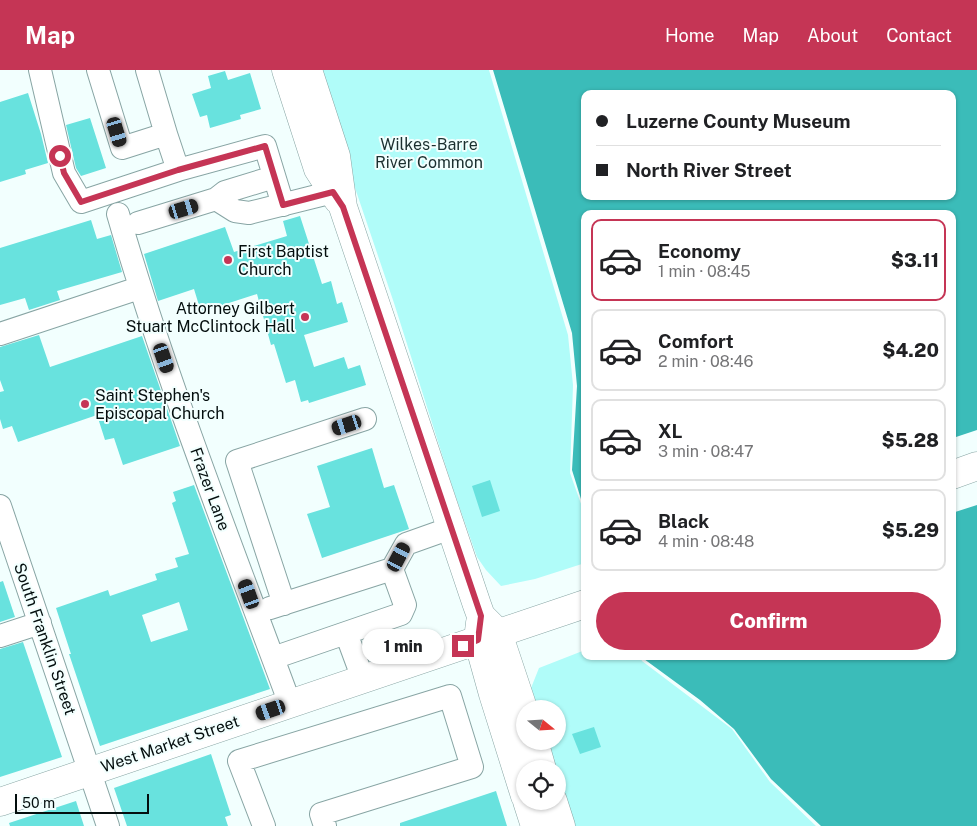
<!DOCTYPE html>
<html lang="en">
<head>
<meta charset="utf-8">
<style>
	body { margin:0; font-family:"Public Sans",sans-serif; background:#f2f2f2; color:#202124; height:100vh; display:flex; flex-direction:column; font-size:19px; white-space:nowrap }
	* { box-sizing:border-box; margin:0 }
	p { font-size:16px; color:#757577 }
	.icon { flex:none; width:28px; height:28px; fill:none; stroke:currentColor; stroke-width:2; stroke-linecap:round; stroke-linejoin:round }
	.map { position:relative; flex:1; overflow:hidden }
	.sheet { position:absolute; left:581px; top:140px; width:375px; height:450px; display:flex; flex-direction:column; background:#fff; border-radius:10px; box-shadow:0 1px 4px #0004 }
	.sheet>* { flex:none }
	.banner { position:absolute; left:581px; top:20px; width:375px; height:110px; border-radius:10px; box-shadow:0 1px 4px #0004; display:grid; align-content:center; height:110px; padding:0 15px; background:#fff }
	.needle { width:32px; rotate:108deg }
	.tools { position:absolute; left:516px; top:630px; display:grid; gap:10px }
	.tools a { display:grid; place-items:center; width:50px; height:50px; border-radius:50%; background:#fff; box-shadow:0 1px 4px #0004; font-size:25px }
	.scale { position:absolute; left:15px; bottom:12px; width:134px; box-sizing:border-box; padding-left:5px; border:2px solid #040e0e; border-top:0; font-size:14px; line-height:18px; white-space:nowrap; color:#040e0e; -webkit-text-stroke:4px #f2fffe; paint-order:stroke }
	.end { position:absolute; width:22px; height:22px; margin:-11px; border:6px solid #c53555; background:#fff; box-shadow:0 0 0 2px #fff }
	.from { border-radius:50% }
	.bubble { position:absolute; height:35px; border-radius:18px; background:#fff; box-shadow:0 1px 4px #0004; font-size:16px; font-weight:800; line-height:35px; text-align:center }
	.car { position:absolute; width:15px; height:30px; margin:-15px -8px; border-radius:6px; box-shadow:0 0 4px 1px #0007; background:linear-gradient(#222 24%,#8ab4d8 0 40%,#222 0 76%,#8ab4d8 0 86%,#222 0) }
	.banner b { display:flex; align-items:center; gap:18px; height:48px; font-size:19px }
	.banner b+b { border-top:1px solid #e0e0e0 }
	.banner i { width:12px; height:12px; background:#202124 }
	ul { padding:9px 0 0; list-style:none }
	li { display:flex; align-items:center; gap:15px; height:82px; margin:0 10px 8px; padding:0 5px; border:2px solid #e0e0e0; border-radius:10px }
	li div { flex:1 }
	li b { display:block; font-size:19px }
	li em { font-style:normal; font-weight:800 }
	li.current { border-color:#c53555 }
	li>.icon { width:45px; height:45px; stroke-width:1.5 }
	.action { display:flex; gap:10px; margin-top:auto; padding:10px 15px }
	.action a { flex:1; height:58px; border-radius:30px; background:#c53555; color:#fff; font-size:20px; font-weight:800; line-height:58px; text-align:center }
	header { display:flex; align-items:center; gap:30px; box-sizing:border-box; height:70px; padding:0 25px; background:#c53555; color:#fff }
	header strong { font-size:24px }
	nav { display:flex; gap:28px; margin-inline-start:auto; font-size:18px }
	.map>svg:first-child { display:block }
</style>
</head>
<body>
<header>
<strong>Map</strong>
<nav><a>Home</a><a>Map</a><a>About</a><a>Contact</a></nav>
</header>
<div class="map">
<svg width="977" height="756" viewBox="0 0 977 756">
	<rect width="100%" height="100%" fill="#f2fffe"/>
	<path fill="#b0fcf9" d="M315 0H489L568 265 573 315 570 403 585 445V493L535 509 501 516 486 500 477 487 453 419 394 233Z
		M585 580V586H640L642 591 732 659 770 712 816 756H565L558 731V699H547L538 671H558V639H530L531 618 539 598Z"/>
	<path fill="#3bbcb9" fill-rule="evenodd" d="M493 0H977V756H821L771 709 734 659 700 630 644 589 643 586H952V144H585V442L572 400 577 316 572 263ZM585 24H952V126H585Z"/>
	<path fill="#f2fffe" d="M977 360V435L952 443 953 368Z"/>
	<path fill="#68e2de" fill-rule="evenodd" d="M225 1 228 10 250 3 261 39 240 45 241 49 210 58 207 45 200 47 192 24 211 18 208 6Z
		M28 23 41 64 48 93 25 100 26 104 0 112V32Z
		M90 48 106 98 81 106 76 98 66 55Z
		M300 146 322 214 331 211 337 234 342 232 348 252 304 265 314 297 344 287 348 299 360 295 366 315 309 333 308 330 301 332 295 310 286 313 274 274 271 275 257 224 201 242 194 219 158 231 144 184 225 157 234 182 287 166 283 151Z
		M91 150 97 169 111 165 122 202 57 221 60 230 29 240 25 228 0 235V178Z
		M39 265 50 297 142 266 180 376 123 395 114 368 105 370 97 345 18 372 12 356 3 359 0 349V322L4 321 0 310V277Z
		M372 378 384 418 394 415 409 459 322 488 307 444 330 437 317 396Z
		M490 410 500 441 482 447 472 416Z
		M194 415 270 619 100 676 69 584H71L56 538 108 520 110 526 157 510 155 504 178 497 175 488 189 484 172 433 176 431 173 422ZM179 532 188 560 151 572 142 545Z
		M3 511 15 547 0 552V512Z
		M23 572 62 687 0 707V579Z
		M594 657 601 677 580 684 572 664Z
		M211 684 231 745 225 747 228 756H127L114 718Z
		M496 721 507 756H400V753Z
		M76 731 84 756H10L9 753Z"/>
	<g fill="none" stroke-linecap="round" stroke-linejoin="round">
		<defs>
			<path id="minor" d="M40 0 64 103 81 132 178 100
				M98 0 122 78 166 64 147 0
				M166 64 178 100 265 76 283 135
				M274 107 225 122 216 129 235 141 249 143 333 122
				M118 144C166 310 230 472 290 634
				M138 153 216 129
				M0 264 139 218
				M0 436 108 756
				M284 534 237 391 365 349
				M270 538 392 499 406 474 451 458
				M346 563 363 609
				M0 566 40 553
				M273 588 401 544 405 535 392 499
				M264 756 239 691 450 626 472 697 321 744 325 756"/>
			<path id="major" d="M286 0 318 99 338 130
				M308 0 336 86 343 137 477 535 481 546 498 563 525 644
				M952 405 977 396
				M480 553 478 570 493 624 525 726
				M534 671 542 699
				M527 731 535 756
				M553 731 561 756
				M0 732 585 534"/>
		</defs>
		<use href="#minor" stroke="#88a5a4" stroke-width="24"/>
		<use href="#major" stroke="#88a5a4" stroke-width="29"/>
		<use href="#minor" stroke="#fff" stroke-width="22"/>
		<use href="#major" stroke="#fff" stroke-width="28"/>
	</g>
	<g fill="none" stroke-linecap="round" stroke-linejoin="round">
		<path stroke="#c53555" stroke-width="6" d="M60 86 64 103 81 132 178 100 265 76 283 135 333 122 343 137 481 546 478 570 463 576"/>
	</g>
	<g fill="#c53555" stroke="#f2fffe" stroke-width="2">
		<circle cx="228" cy="190" r="5"/>
		<circle cx="305" cy="247" r="5"/>
		<circle cx="85" cy="334" r="5"/>
	</g>
	<g text-anchor="middle" dominant-baseline="central" stroke-width="4" stroke-linejoin="round" paint-order="stroke">
		<g font-size="16" fill="#1b3030" stroke="#f2fffe">
			<text x="429" y="74">Wilkes-Barre<tspan x="429" dy="18">River Common</tspan></text>
		</g>
		<g font-size="16" fill="#040e0e" stroke="#f2fffe" text-anchor="start">
			<text x="238" y="181">First Baptist<tspan x="238" dy="18">Church</tspan></text>
			<text x="295" y="238" text-anchor="end">Attorney Gilbert<tspan x="295" dy="18">Stuart McClintock Hall</tspan></text>
			<text x="95" y="325">Saint Stephen's<tspan x="95" dy="18">Episcopal Church</tspan></text>
		</g>
		<g font-size="16" fill="#040e0e" stroke="#f2fffe">
			<text transform="translate(210 419) rotate(70)">Frazer Lane</text>
			<text transform="translate(45 569) rotate(71)">South Franklin Street</text>
			<text transform="translate(170 674) rotate(-19)">West Market Street</text>
		</g>
	</g>
</svg>
<div class="tools">
<a><svg class="needle" viewBox="-14 -14 28 28"><path d="M0-13l5 13h-10z" fill="#e53935"/><path d="M0 13l5-13h-10z" fill="#757577"/></svg></a>
<a><svg class="icon" aria-label="locate" viewBox="0 0 24 24"><circle cx="12" cy="12" r="6"/><path d="M12 2v4M12 18v4M2 12h4M18 12h4"/></svg></a>
</div>
<div class="scale">50 m</div>
<i class="end from" style="left:60px;top:86px"></i>
<i class="end" style="left:463px;top:576px"></i>
<div class="bubble" style="left:362px;top:559px;width:82px">1 min</div>
<i class="car" style="left:117px;top:62px;rotate:163deg"></i>
<i class="car" style="left:184px;top:139px;rotate:73deg"></i>
<i class="car" style="left:164px;top:288px;rotate:161deg"></i>
<i class="car" style="left:347px;top:355px;rotate:252deg"></i>
<i class="car" style="left:399px;top:487px;rotate:28deg"></i>
<i class="car" style="left:249px;top:524px;rotate:340deg"></i>
<i class="car" style="left:271px;top:640px;rotate:251deg"></i>
<div class="banner">
<b><i class="from"></i>Luzerne County Museum</b>
<b><i></i>North River Street</b>
</div>
<section class="sheet">
<ul>
<li class="current"><svg class="icon" aria-label="car" viewBox="0 0 24 24"><path d="M5 17H2v-5l4-1 3-4h7l3 4 3 1v5h-3M9 17h6M6 11h13"/><circle cx="7" cy="17" r="2"/><circle cx="17" cy="17" r="2"/></svg><div><b>Economy</b><p>1 min · 08:45</p></div><em>$3.11</em></li>
<li><svg class="icon" aria-label="car" viewBox="0 0 24 24"><path d="M5 17H2v-5l4-1 3-4h7l3 4 3 1v5h-3M9 17h6M6 11h13"/><circle cx="7" cy="17" r="2"/><circle cx="17" cy="17" r="2"/></svg><div><b>Comfort</b><p>2 min · 08:46</p></div><em>$4.20</em></li>
<li><svg class="icon" aria-label="car" viewBox="0 0 24 24"><path d="M5 17H2v-5l4-1 3-4h7l3 4 3 1v5h-3M9 17h6M6 11h13"/><circle cx="7" cy="17" r="2"/><circle cx="17" cy="17" r="2"/></svg><div><b>XL</b><p>3 min · 08:47</p></div><em>$5.28</em></li>
<li><svg class="icon" aria-label="car" viewBox="0 0 24 24"><path d="M5 17H2v-5l4-1 3-4h7l3 4 3 1v5h-3M9 17h6M6 11h13"/><circle cx="7" cy="17" r="2"/><circle cx="17" cy="17" r="2"/></svg><div><b>Black</b><p>4 min · 08:48</p></div><em>$5.29</em></li>
</ul>
<div class="action"><a>Confirm</a></div>
</section>
</div>
</body>
</html>
